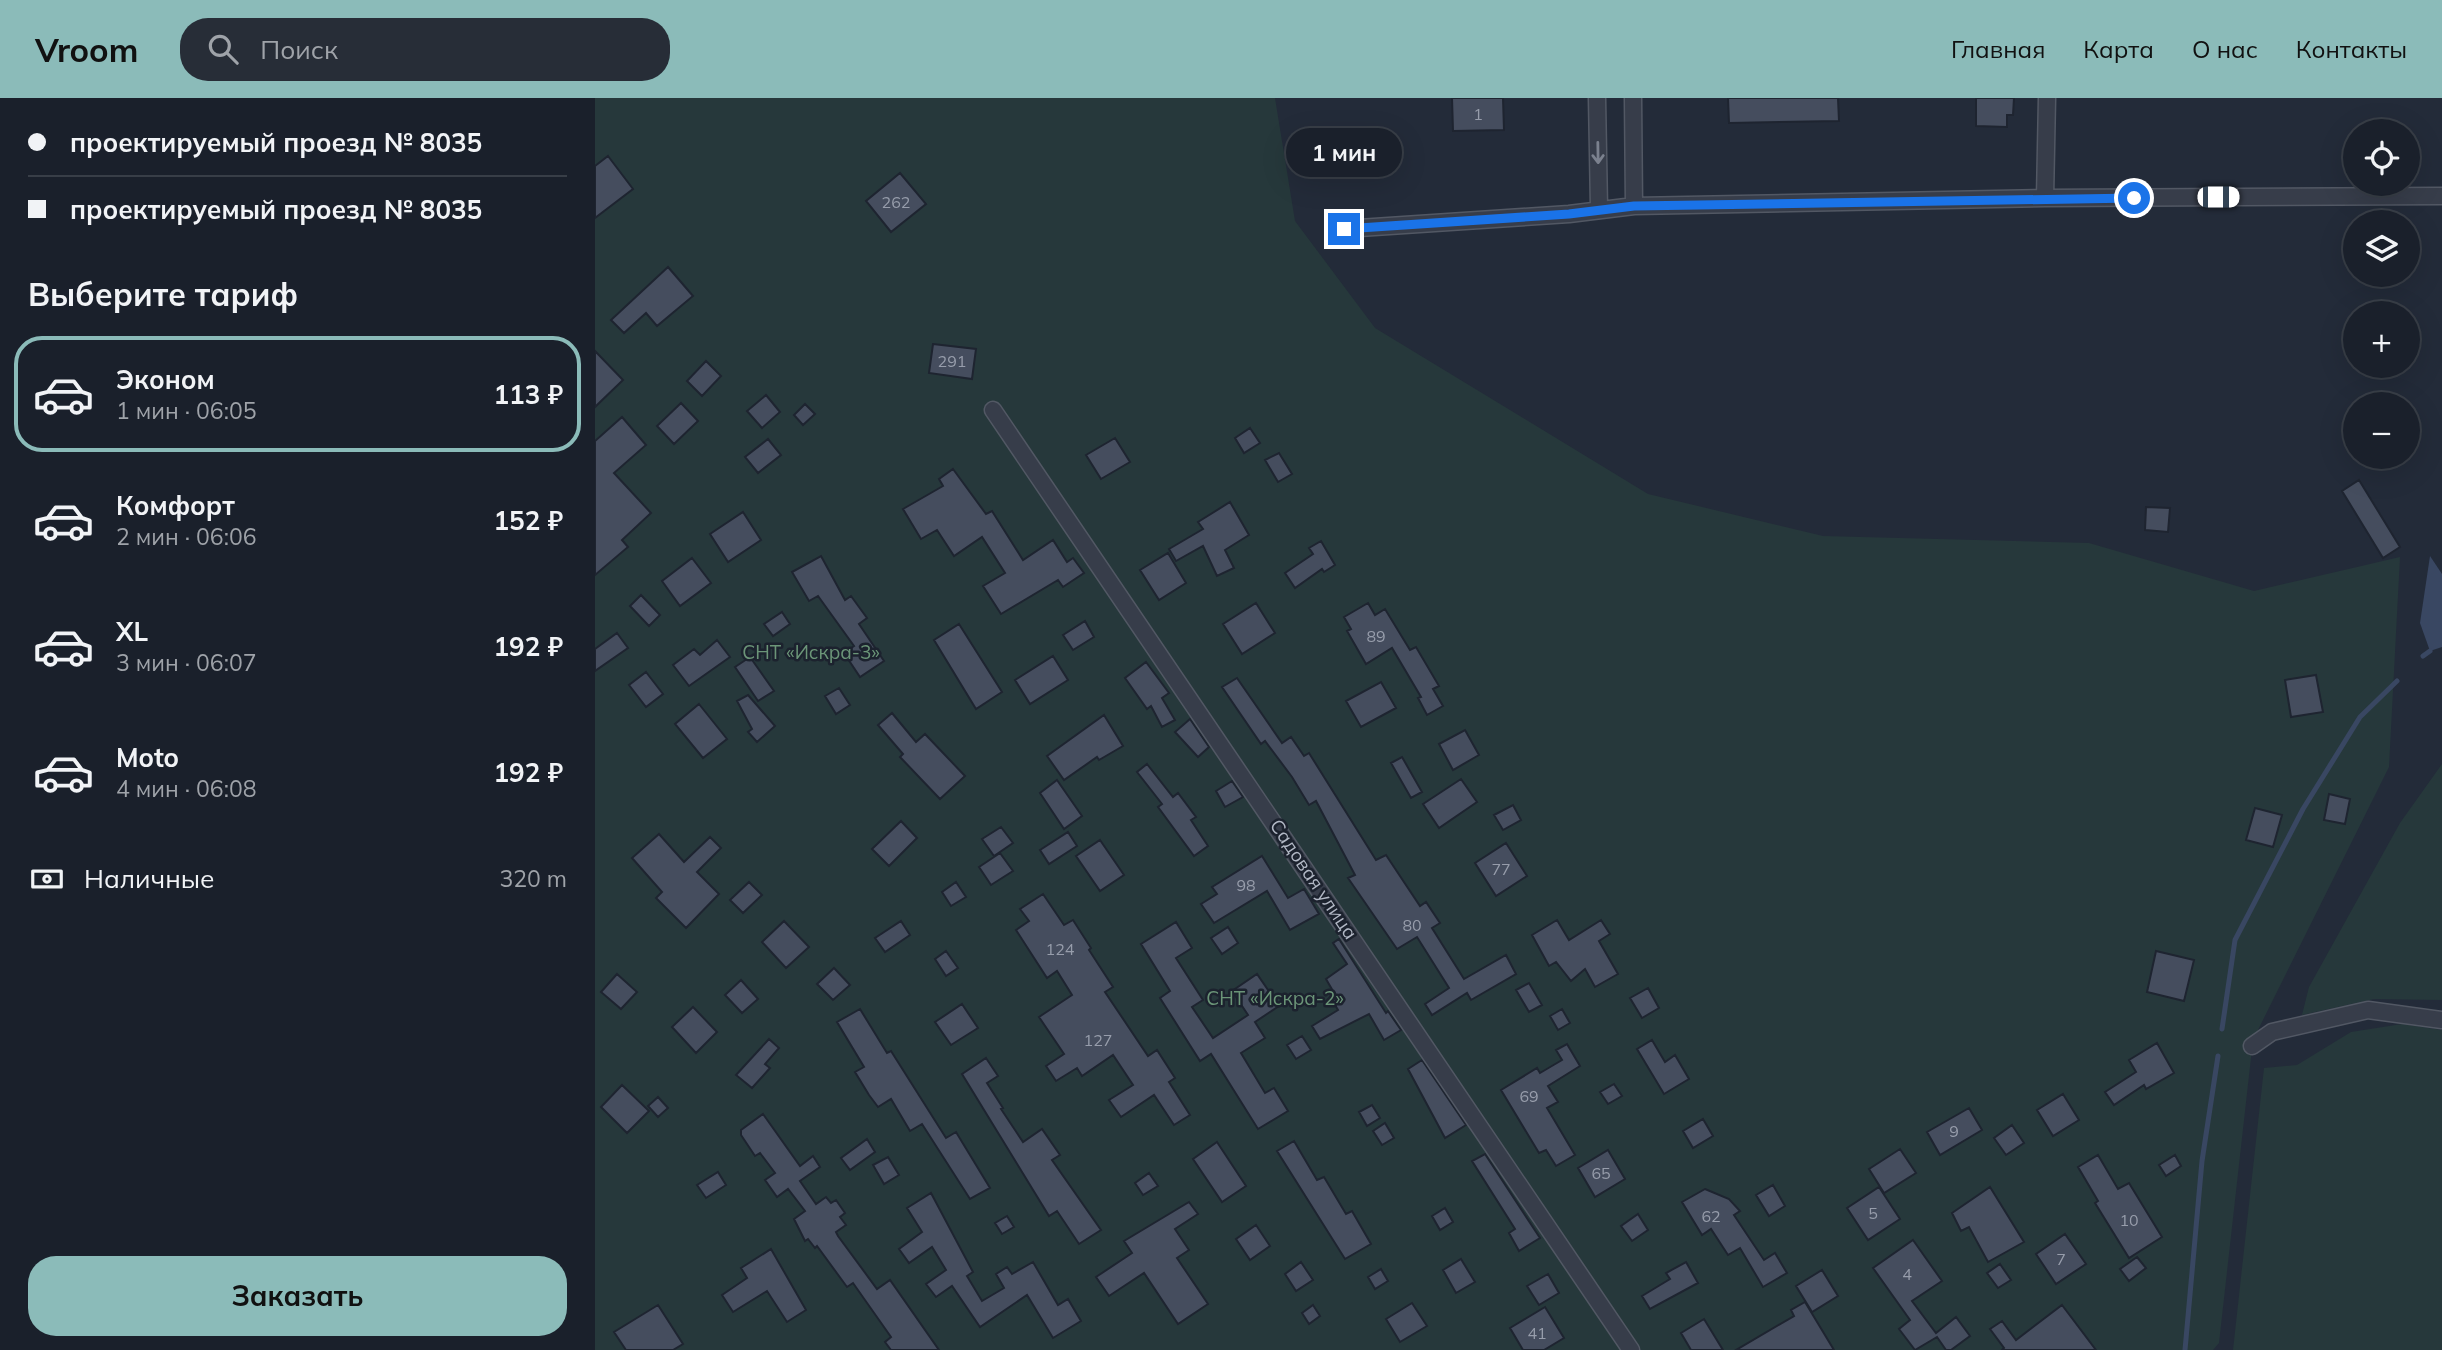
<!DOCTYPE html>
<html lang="ru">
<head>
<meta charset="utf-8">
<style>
	body { margin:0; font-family:Mulish,sans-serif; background:#272d37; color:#f1f3f6; height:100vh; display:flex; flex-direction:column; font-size:26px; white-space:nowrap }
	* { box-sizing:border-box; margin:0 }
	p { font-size:23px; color:#9fa3a9 }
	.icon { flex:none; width:38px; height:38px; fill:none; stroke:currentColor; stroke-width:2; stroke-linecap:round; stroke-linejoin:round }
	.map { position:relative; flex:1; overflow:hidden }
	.drawer { display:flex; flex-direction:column; background:#1a202b; width:595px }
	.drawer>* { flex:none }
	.top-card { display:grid; align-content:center; height:154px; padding:0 28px; background:#1a202b }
	.tools { position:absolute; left:1748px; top:21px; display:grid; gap:14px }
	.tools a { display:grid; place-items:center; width:77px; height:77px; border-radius:50%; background:#1a202b; box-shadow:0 7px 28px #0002,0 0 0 2px #383e47; font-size:35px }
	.end { position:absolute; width:32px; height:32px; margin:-16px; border:9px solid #1a73e8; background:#fff; box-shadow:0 0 0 4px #fff }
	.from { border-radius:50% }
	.bubble { position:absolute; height:49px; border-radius:24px; background:#1a202b; box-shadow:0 7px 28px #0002,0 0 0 2px #383e47; font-size:23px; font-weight:700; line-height:49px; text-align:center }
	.car { position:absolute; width:21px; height:42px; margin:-21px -10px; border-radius:9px; box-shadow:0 0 5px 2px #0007; background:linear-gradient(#fff 24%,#345 0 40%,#fff 0 76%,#345 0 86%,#fff 0) }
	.top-card b { display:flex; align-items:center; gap:24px; height:66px; font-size:26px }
	.top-card b+b { border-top:2px solid #383e47 }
	.top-card i { width:18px; height:18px; background:#f1f3f6 }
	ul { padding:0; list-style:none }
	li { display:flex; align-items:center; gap:21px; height:116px; margin:0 14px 10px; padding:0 14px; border:4px solid transparent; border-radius:28px }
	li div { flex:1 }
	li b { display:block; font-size:26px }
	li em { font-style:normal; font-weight:700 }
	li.on { border-color:#8bbbb9 }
	li>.icon { width:63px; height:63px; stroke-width:1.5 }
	h2 { padding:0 28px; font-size:32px; line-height:84px }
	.pay { display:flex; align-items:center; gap:18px; height:77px; padding:0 28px; font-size:26px }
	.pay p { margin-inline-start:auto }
	.primary-button { display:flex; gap:14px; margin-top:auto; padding:14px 28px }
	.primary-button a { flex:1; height:80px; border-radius:28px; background:#8bbbb9; color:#111; font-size:28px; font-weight:700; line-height:80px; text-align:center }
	header { display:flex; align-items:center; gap:42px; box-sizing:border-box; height:98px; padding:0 35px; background:#8bbbb9; color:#111 }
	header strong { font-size:33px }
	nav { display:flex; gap:38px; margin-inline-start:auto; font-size:24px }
	.search { width:490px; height:63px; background:#272d37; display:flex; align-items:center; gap:18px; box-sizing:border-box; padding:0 24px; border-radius:28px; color:#9fa3a9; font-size:26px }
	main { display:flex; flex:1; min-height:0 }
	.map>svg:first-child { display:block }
</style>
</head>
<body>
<header>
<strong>Vroom</strong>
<div class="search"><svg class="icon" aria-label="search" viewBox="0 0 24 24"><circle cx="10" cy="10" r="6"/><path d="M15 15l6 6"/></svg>Поиск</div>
<nav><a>Главная</a><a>Карта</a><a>О нас</a><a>Контакты</a></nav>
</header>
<main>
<section class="drawer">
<div class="top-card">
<b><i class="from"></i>проектируемый проезд № 8035</b>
<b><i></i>проектируемый проезд № 8035</b>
</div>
<h2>Выберите тариф</h2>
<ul>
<li class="on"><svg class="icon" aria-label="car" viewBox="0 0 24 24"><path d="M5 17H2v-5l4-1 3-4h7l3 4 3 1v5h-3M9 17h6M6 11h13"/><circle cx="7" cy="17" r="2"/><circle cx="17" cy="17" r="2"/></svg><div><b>Эконом</b><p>1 мин · 06:05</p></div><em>113 ₽</em></li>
<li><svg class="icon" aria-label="car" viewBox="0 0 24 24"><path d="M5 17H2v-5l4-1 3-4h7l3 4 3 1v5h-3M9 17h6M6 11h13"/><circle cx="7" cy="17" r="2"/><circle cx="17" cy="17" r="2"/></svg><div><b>Комфорт</b><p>2 мин · 06:06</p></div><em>152 ₽</em></li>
<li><svg class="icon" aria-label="car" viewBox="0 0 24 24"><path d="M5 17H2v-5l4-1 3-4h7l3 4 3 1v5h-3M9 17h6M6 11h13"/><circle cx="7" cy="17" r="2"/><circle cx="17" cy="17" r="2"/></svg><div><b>XL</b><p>3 мин · 06:07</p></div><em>192 ₽</em></li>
<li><svg class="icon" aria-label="car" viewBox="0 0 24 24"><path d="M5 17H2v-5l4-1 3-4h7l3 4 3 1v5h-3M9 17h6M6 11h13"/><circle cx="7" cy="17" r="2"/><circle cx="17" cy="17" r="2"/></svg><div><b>Moto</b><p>4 мин · 06:08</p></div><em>192 ₽</em></li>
</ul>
<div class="pay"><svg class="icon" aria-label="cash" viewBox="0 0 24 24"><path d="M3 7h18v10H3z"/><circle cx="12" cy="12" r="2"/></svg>Наличные<p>320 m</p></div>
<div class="primary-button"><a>Заказать</a></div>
</section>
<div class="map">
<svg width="1847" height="1252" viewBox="0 0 1847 1252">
	<rect width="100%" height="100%" fill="#232b39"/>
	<path fill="#26383b" d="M0 0H680L700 123 780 230 1053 396 1228 438 1494 445 1659 493 1805 459 1794 669 1658 942 1624 1245 1618 1252H0Z
		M1847 666V902L1779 901 1707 917 1714 889 1805 725Z
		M1807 926 1847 932V1252H1638L1669 970 1702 967 1756 934Z"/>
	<path fill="#394762" d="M1835 458 1847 476V549L1835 553 1825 525Z"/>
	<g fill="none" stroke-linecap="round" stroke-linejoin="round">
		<path stroke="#394762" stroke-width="5" d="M1828 558 1835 553
			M1627 931 1640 842 1708 711 1765 619 1802 583
			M1590 1252 1607 1063 1623 958"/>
	</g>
	<path fill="#454d5e" stroke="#1e2430" stroke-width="2" d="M857 0H908L909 32 858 33Z
		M1133 0H1243L1244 23 1134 25Z
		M1381 0H1419L1418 17H1412V29L1381 28Z
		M13 58 38 91 0 120V68Z
		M305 75 331 106 296 134 271 103Z
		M73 169 98 198 62 228 51 215 29 235 16 222Z
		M338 246 381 251 377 281 334 275Z
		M0 253 28 282 0 309Z
		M111 263 126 278 107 298 92 283Z
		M171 297 185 314 167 330 152 313Z
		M86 305 103 323 79 346 62 328Z
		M210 306 220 316 208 327 199 317Z
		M27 319 51 347 19 375 56 415 27 442 33 449 0 477V343Z
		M655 330 665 345 649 355 640 340Z
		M520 340 535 364 506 381 491 357Z
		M173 341 186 357 163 375 150 359Z
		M684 355 697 376 683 384 670 362Z
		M358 371 391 416 397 413 428 462 458 442 472 464 478 460 489 475 468 489 463 482 406 516 388 488 410 475 387 439 359 458 342 432 326 441 308 411 348 388 344 381Z
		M1764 382 1805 449 1788 460 1747 393Z
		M635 404 654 437 630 452 639 470 622 478 608 448 581 463 574 451 608 431 603 424Z
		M1551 409 1575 410 1573 434 1550 432Z
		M148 414 166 442 133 464 115 436Z
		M726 443 740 467 729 474 727 471 700 490 690 475 718 456 714 450Z
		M573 455 591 485 564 502 545 472Z
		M226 458 250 502 256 498 272 520 264 526 289 563 265 579 249 555 259 548 223 498 214 503 197 474Z
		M97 460 116 485 85 508 67 483Z
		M46 497 65 517 54 528 35 508Z
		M661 505 680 535 647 556 628 526Z
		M773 505 780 517 790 511 815 552 821 549 844 588 838 591 848 608 832 617 823 600 826 599 797 550 771 566 752 533 756 531 749 519Z
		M187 514 195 526 178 538 169 526Z
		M490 523 499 539 478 552 468 537Z
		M364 526 407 594 381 611 339 542Z
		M22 535 33 550 0 573V551Z
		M122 542 135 559 94 588 78 567 99 551 105 557Z
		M458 558 473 582 435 606 420 582Z
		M155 559 179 593 163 603 140 569Z
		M551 564 574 595 567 600 580 622 567 629 556 608 552 611 530 580Z
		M51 574 68 596 51 609 34 587Z
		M1721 577 1728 614 1696 619 1690 582Z
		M642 580 687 645 696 639 709 658 714 655 781 762 791 757 825 808 831 804 845 825 837 830 869 881 911 857 921 876 876 902 872 895 837 917 830 906 854 890 822 839 802 851 753 780 760 777 721 703 714 707 697 679 670 643 666 646 627 589Z
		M786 584 801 610 766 629 751 603Z
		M244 590 255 607 241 616 230 598Z
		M153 597 180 628 162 644 153 634 157 631 142 603Z
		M104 606 132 641 108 660 80 626Z
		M297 615 321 644 330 636 370 678 345 701 305 659 308 656 283 627Z
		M509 617 528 648 504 662 502 659 469 682 452 658Z
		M595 621 614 649 603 659 580 634Z
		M870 632 884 657 858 672 844 646Z
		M807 659 827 694 816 700 796 665Z
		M552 666 578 699 583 695 601 719 596 722 613 748 599 758 563 709 567 706 542 674Z
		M866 681 882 704 844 730 828 706Z
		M462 682 487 718 469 731 445 695Z
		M637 683 648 699 630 709 621 693Z
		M1734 696 1755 701 1750 726 1729 722Z
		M918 707 926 722 908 732 899 717Z
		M1660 710 1687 717 1678 749 1651 742Z
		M306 723 322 740 294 768 277 751Z
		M406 729 418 745 399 758 387 741Z
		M473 734 482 748 454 766 445 752Z
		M64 736 89 764 115 739 126 750 102 774 124 796 91 830 61 800 67 794 37 760Z
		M505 742 529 777 505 793 481 758Z
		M911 745 932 778 901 798 880 765Z
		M405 755 418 773 396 787 384 769Z
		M667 758 693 800 709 791 724 816 695 832 672 793 619 825 606 806 622 796 617 789Z
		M154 784 167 797 148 815 135 802Z
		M361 784 371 799 356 808 347 794Z
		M448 796 469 827 478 822 496 850 494 852 518 889 510 894 553 958 562 952 580 980 574 984 595 1017 579 1027 559 997 526 1019 514 1002 538 987 518 957 487 978 482 970 461 983 451 968 469 956 444 919 477 897 462 873 452 880 421 832 434 823 425 811Z
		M962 822 974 842 1006 822 1015 836 1004 843 1023 876 1000 889 990 871 976 883 961 864 954 868 937 837Z
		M189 823 214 849 191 870 167 844Z
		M306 823 315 837 290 854 280 840Z
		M581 824 597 850 581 860 608 902 597 909 618 940 653 917 637 893 662 876 684 908 660 924 670 940 646 955 670 995 679 990 693 1013 663 1031 616 956 605 963 565 900 575 893 546 846Z
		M633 829 643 845 627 856 616 840Z
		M744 841 791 915 793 913 806 932 789 942 774 916 725 941 717 928 743 912 737 902 742 900 731 881 752 866 738 845Z
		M351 853 363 870 351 878 340 861Z
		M1561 853 1599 862 1589 903 1552 894Z
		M239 870 255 887 238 902 222 886Z
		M22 876 42 894 26 911 6 894Z
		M146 882 163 901 147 915 130 897Z
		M934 885 947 907 934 914 921 892Z
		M1053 890 1064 910 1047 920 1035 900Z
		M367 906 383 930 356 947 340 924Z
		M98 909 122 934 101 955 77 929Z
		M265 911 292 955 296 953 351 1040 361 1034 395 1090 375 1101 327 1026 315 1033 296 1001 283 1009 274 997 260 974 269 969 242 924Z
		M967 911 975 925 963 932 955 918Z
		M707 938 716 952 701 961 692 947Z
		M174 941 184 950 170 966 175 970 157 990 141 977Z
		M1057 942 1070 964 1080 957 1094 981 1069 996 1042 951Z
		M1562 945 1579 975 1551 991 1549 987 1519 1007 1510 994 1541 974 1534 962Z
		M972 946 985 968 953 988 963 1004 952 1010 980 1057 961 1068 951 1052 944 1055 906 992 942 970 945 975 967 962 961 952Z
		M391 960 403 978 392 985 408 1010 406 1011 428 1044 447 1031 465 1057 457 1062 506 1132 484 1146 462 1113 454 1118 367 976Z
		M827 962 871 1027 850 1040 813 971Z
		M1019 986 1027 998 1013 1006 1005 994Z
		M27 987 54 1013 32 1035 6 1009Z
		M1468 996 1484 1022 1458 1038 1442 1012Z
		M63 999 73 1010 63 1019 53 1008Z
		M777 1007 785 1020 772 1028 764 1014Z
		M1374 1010 1387 1032 1345 1057 1332 1034Z
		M168 1016 205 1068 218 1058 225 1069 205 1083 221 1106 231 1099 236 1105 241 1102 250 1115 245 1119 251 1127 241 1134 243 1138 282 1191 295 1182 344 1252H296L290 1244 296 1239 258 1185 252 1189 222 1148 220 1150 213 1141 210 1143 199 1121 210 1113 193 1091 182 1099 170 1082 180 1075 165 1055 160 1058 146 1037V1032Z
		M1108 1021 1118 1038 1098 1050 1088 1033Z
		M790 1025 799 1040 787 1047 778 1033Z
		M1417 1027 1429 1045 1411 1057 1399 1040Z
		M272 1041 280 1054 255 1072 246 1060Z
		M699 1043 722 1082 729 1079 751 1116 757 1113 776 1146 750 1161 682 1053Z
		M622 1044 651 1088 627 1104 598 1061Z
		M1305 1051 1321 1075 1289 1095 1274 1071Z
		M1013 1052 1030 1081 1000 1099 983 1070Z
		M890 1056 945 1140 924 1153 914 1135 920 1131 877 1063Z
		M1503 1057 1523 1091 1534 1085 1567 1139 1534 1160 1500 1105 1503 1103 1483 1069Z
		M1580 1057 1586 1068 1571 1078 1564 1067Z
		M293 1059 304 1077 289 1086 278 1067Z
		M123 1074 131 1087 111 1100 102 1087Z
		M554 1075 563 1088 548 1097 540 1085Z
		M1178 1087 1190 1108 1174 1118 1161 1097Z
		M1284 1089 1305 1121 1273 1142 1252 1110Z
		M1395 1089 1429 1144 1393 1164 1374 1129 1366 1133 1357 1115Z
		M1110 1091 1134 1101 1145 1113 1139 1117 1169 1162 1180 1155 1192 1175 1168 1189 1145 1150 1133 1157 1116 1131 1107 1137 1087 1104Z
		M336 1095 378 1174 372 1178 387 1203 409 1190 401 1176 412 1169 417 1176 438 1164 463 1207 473 1201 486 1223 458 1240 432 1197 385 1229 357 1188 341 1199 331 1186 351 1172 337 1149 314 1165 304 1151 327 1134 312 1110Z
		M594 1104 603 1116 580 1131 594 1152 582 1160 613 1206 583 1226 549 1175 514 1198 501 1179 537 1155 529 1143Z
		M850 1110 858 1124 845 1132 837 1118Z
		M1043 1116 1053 1132 1037 1143 1026 1128Z
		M412 1118 419 1129 407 1136 400 1125Z
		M661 1127 675 1148 655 1162 641 1141Z
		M1470 1136 1491 1166 1461 1186 1441 1156Z
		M1318 1142 1347 1183 1317 1203 1341 1235 1361 1219 1375 1238 1356 1252H1351L1342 1239 1320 1252 1304 1231 1315 1222 1278 1170Z
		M176 1151 211 1212 192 1224 172 1193 138 1214 127 1197 152 1180 146 1170Z
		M1542 1159 1551 1170 1534 1183 1525 1171Z
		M866 1161 880 1184 861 1195 848 1172Z
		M706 1164 718 1182 701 1193 690 1176Z
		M1091 1164 1103 1185 1055 1211 1047 1198 1075 1181 1071 1175Z
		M1405 1166 1416 1182 1403 1190 1392 1175Z
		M786 1171 793 1183 780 1191 773 1179Z
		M1227 1172 1243 1198 1217 1214 1201 1188Z
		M953 1176 964 1195 944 1207 932 1188Z
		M1210 1204 1239 1252H1141L1199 1218 1196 1212Z
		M817 1205 832 1228 805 1244 791 1221Z
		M63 1207 88 1246 78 1252H31L19 1234Z
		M718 1207 725 1218 714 1226 707 1215Z
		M1467 1207 1501 1252H1407L1409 1250 1395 1231 1407 1223 1421 1242Z
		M950 1209 969 1240 949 1252H928L915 1230Z
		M1109 1221 1128 1252H1096L1086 1235Z"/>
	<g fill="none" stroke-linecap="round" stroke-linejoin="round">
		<defs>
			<path id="minor" d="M1002 0 1004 110
				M1038 0 1039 108
				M1450 100 1452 0
				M749 131 974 116 1039 108 1450 100 1847 98
				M398 312 1036 1252
				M1657 948 1677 934 1773 912 1847 922"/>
		</defs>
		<use href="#minor" stroke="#525864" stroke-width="19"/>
		<use href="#minor" stroke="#373d4a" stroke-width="16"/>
	</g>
	<defs><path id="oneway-shaft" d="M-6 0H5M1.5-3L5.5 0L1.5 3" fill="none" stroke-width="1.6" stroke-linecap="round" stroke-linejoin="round" transform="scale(1.75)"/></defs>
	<use stroke="#7b818e" href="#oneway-shaft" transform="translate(1003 55) rotate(89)"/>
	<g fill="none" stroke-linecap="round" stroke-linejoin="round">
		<path stroke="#1a73e8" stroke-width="9" d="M749 131 974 116 1039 108 1539 100"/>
	</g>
	<g text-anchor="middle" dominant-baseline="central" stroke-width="5" stroke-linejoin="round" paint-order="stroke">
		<g font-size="16" fill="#979dab">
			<text x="883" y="16">1</text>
			<text x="301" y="104">262</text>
			<text x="357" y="263">291</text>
			<text x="781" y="538">89</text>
			<text x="906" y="771">77</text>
			<text x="651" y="787">98</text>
			<text x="817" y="827">80</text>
			<text x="465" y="851">124</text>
			<text x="503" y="942">127</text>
			<text x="934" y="998">69</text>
			<text x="1359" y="1033">9</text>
			<text x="1006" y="1075">65</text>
			<text x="1278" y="1115">5</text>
			<text x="1116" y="1118">62</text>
			<text x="1534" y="1122">10</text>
			<text x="1466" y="1161">7</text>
			<text x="1312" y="1176">4</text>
			<text x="942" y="1235">41</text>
		</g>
		<g font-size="19" fill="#6b9578" stroke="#1c222e">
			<text x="216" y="554">СНТ «Искра-3»</text>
			<text x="680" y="900">СНТ «Искра-2»</text>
		</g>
		<g font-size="19" fill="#b2b8c5" stroke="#1c222e">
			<text transform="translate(719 781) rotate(56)">Садовая улица</text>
		</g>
	</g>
</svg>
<div class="tools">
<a><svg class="icon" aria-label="locate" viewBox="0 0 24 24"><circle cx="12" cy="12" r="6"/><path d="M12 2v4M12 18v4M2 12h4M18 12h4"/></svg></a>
<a><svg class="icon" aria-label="layers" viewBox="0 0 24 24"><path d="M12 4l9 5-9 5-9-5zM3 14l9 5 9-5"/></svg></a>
<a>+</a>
<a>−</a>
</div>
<i class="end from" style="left:1539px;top:100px"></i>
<i class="end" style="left:749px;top:131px"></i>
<div class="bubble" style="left:691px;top:30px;width:116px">1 мин</div>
<i class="car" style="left:1623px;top:99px;rotate:90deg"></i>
</div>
</main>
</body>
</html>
